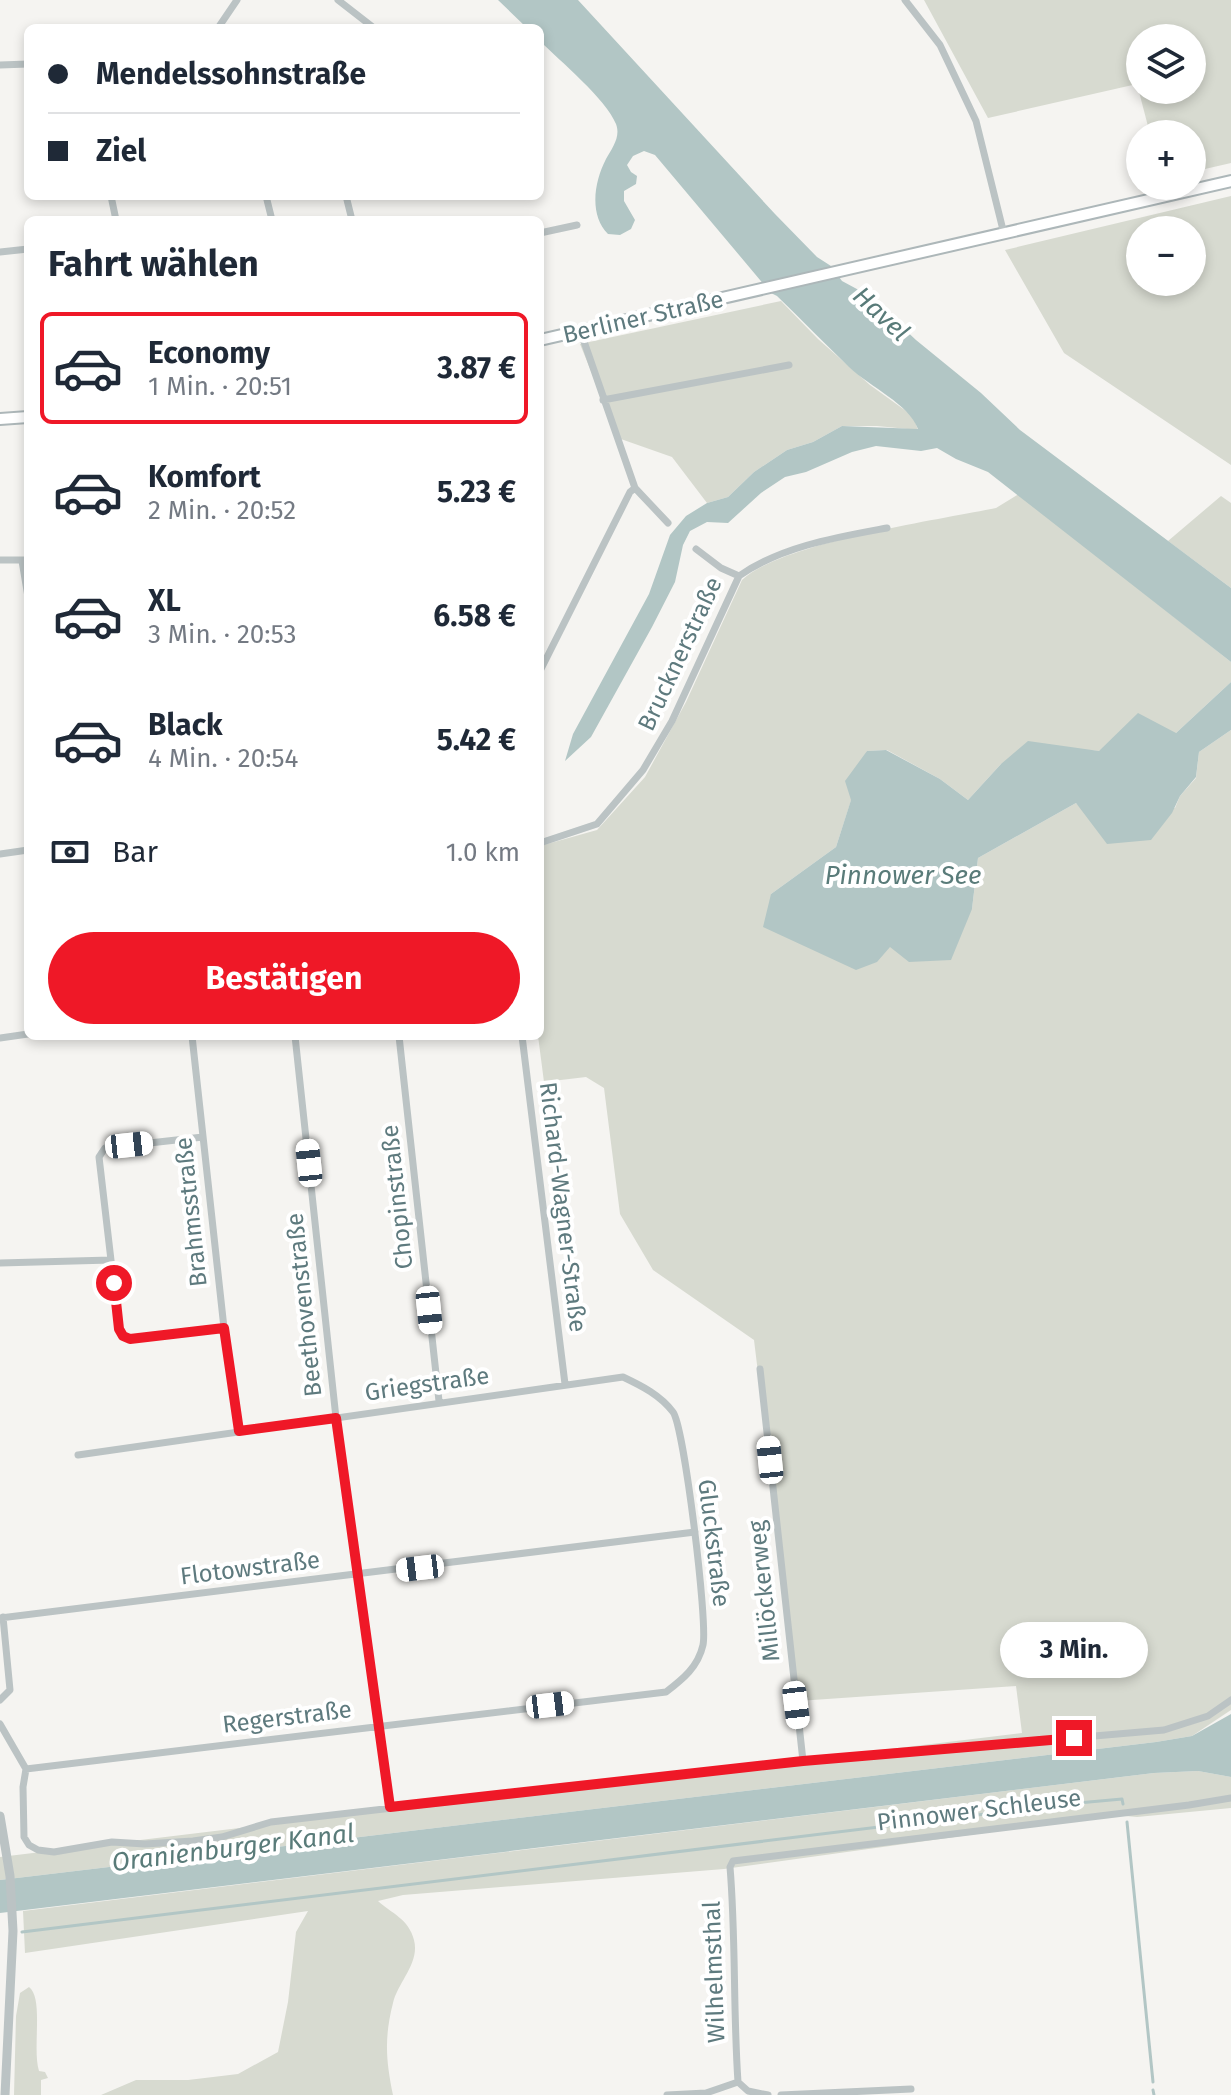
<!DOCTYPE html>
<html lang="de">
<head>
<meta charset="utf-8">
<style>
	body { margin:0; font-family:"Fira Sans",sans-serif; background:#f6f6f7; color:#1f2937; height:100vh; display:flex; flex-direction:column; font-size:30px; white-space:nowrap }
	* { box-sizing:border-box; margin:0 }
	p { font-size:26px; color:#747a83 }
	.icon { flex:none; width:44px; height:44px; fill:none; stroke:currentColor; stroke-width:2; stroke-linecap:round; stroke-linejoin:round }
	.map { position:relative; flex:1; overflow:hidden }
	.sheet { position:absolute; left:24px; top:216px; width:520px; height:824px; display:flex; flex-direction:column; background:#fff; border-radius:12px; box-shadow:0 4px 12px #0003 }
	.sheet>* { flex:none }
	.guide { position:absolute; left:24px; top:24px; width:520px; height:176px; border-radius:12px; box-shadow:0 4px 12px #0003; display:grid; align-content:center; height:176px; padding:0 24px; background:#fff }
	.controls { position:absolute; left:1126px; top:24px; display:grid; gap:16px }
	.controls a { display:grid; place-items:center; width:80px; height:80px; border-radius:50%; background:#fff; box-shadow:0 4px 12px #0003; font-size:40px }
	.end { position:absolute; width:36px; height:36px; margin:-18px; border:10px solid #ef1827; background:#fff; box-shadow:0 0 0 4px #fff }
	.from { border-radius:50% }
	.bubble { position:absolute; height:56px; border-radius:28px; background:#fff; box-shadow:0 4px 12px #0003; font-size:26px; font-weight:700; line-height:56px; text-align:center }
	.car { position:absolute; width:24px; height:48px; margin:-24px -12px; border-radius:10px; box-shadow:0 0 6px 2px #0007; background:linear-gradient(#fff 24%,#345 0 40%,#fff 0 76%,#345 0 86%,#fff 0) }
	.guide b { display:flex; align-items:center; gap:28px; height:76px; font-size:30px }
	.guide b+b { border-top:2px solid #e0e1e3 }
	.guide i { width:20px; height:20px; background:#1f2937 }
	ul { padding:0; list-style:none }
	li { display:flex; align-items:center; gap:24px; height:112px; margin:0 16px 12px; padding:0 8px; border:4px solid transparent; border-radius:12px }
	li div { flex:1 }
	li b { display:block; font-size:30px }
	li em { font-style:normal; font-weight:700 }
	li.active { border-color:#ef1827 }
	li>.icon { width:72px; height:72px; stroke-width:1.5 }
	h2 { padding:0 24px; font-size:36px; line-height:96px }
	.pay { display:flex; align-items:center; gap:20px; height:88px; padding:0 24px; font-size:30px }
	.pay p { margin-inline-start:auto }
	.action { display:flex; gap:16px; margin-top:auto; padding:16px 24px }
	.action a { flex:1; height:92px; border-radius:48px; background:#ef1827; color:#fff; font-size:32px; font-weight:700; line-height:92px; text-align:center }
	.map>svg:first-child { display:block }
</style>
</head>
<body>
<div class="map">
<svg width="1231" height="2095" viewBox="0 0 1231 2095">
	<rect width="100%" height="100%" fill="#f5f4f1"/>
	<path fill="#d7dad0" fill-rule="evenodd" d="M924 0H1231V163L1192 172V134H1150L1137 84 988 118ZM1140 38H1192V90H1140Z
		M1231 196V465L1064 353 1005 250ZM1140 230H1192V282H1140Z
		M781 301 818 339 870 385 913 416 918 430 877 426H842L813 442 787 450 754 472 728 497 707 503 672 457 618 438 580 344Z
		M1019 494 1231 662V682L1176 733 1099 751 1069 749 1001 764 968 800 940 779 887 750 867 751 836 847 771 894 890 947 972 909 978 858 1076 803 1085 812 1175 808 1180 796 1196 778 1199 752 1231 730V1710L1192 1736 1156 1742 0 1880V1857L1022 1733 1016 1686 798 1701 754 1340 653 1270 620 1214 604 1088 586 1077 544 1082 538 1036 540 846 597 830 645 777 686 702 742 580C781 543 937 520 996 508Z
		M1221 496 1231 503V588L1168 541Z
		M1198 1771 1231 1777V1808L1137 1817 1114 1815 724 1869 403 1895 378 1901C391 1913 409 1919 414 1940 420 1963 398 1982 393 2003 384 2038 386 2061 393 2095H101L136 2080H188L238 2074 278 2052 288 2002 296 1932 308 1911 25 1953 23 1911 1154 1773Z
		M29 1987C44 1998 32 2049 39 2071L45 2072 48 2078 41 2080V2095H14L16 2016 20 1993Z"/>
	<path fill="#b2c6c5" d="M498 0H578L775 214 817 257 831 266 842 281 868 295 916 340 981 393 1020 430 1231 588V662L988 472 956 459 937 448 921 451 876 446 852 452 806 472 785 477 761 493 728 523 707 522 690 531 683 545 675 582 652 627 591 737 565 761 573 734 649 594 670 535 686 516 707 503 728 497 754 472 787 450 813 442 842 426 918 429C909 404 870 387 849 367 825 344 802 320 777 296L771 293 655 155 644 151 633 156 627 165 631 172 637 176 636 184 624 191V201L635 220 631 229 620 235 608 234C589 215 594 182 606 159 612 148 621 137 616 124 606 99 560 61 540 41V28H527Z
		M1231 682V730L1199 752 1196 777 1180 796 1172 813 1151 840 1107 844 1076 803 978 858 972 909 951 960 909 962 890 947 877 962 856 970 763 927 771 894 836 847 851 800 845 781 867 751 886 750 940 779 968 800 1001 764 1028 741 1099 751 1138 713 1176 733Z
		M1231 1714V1777L1198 1771 1154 1773 0 1913V1880L1156 1742 1192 1736Z"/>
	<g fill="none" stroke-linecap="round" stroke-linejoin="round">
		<path stroke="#b2c6c5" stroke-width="3" d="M1127 1822 1153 2082
			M22 1932 1067 1804 1122 1799 1123 1804
			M1153 2090 1154 2095"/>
		<defs>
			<path id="secondary" d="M540 340 1231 181
				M0 419 28 417"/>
		</defs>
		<use href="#secondary" stroke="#adb7b9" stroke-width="14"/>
		<path stroke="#bbc3c4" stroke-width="7" d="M338 0 374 28
			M905 0 940 45 976 121 1004 234
			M218 28 237 0
			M0 65 28 64
			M111 196 116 220
			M266 196 272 220
			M346 196 352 220
			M540 233 577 225
			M0 252 28 249
			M580 330 635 488 668 523
			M603 400 789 365
			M696 549 721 568 739 576
			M0 560H28
			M22 561 28 597
			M540 671 630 492 635 488
			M540 843 597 824 643 770 672 721 739 576C782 546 838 537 887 528
			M0 854 28 850
			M192 1036 224 1328 239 1431
			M295 1036 336 1418 390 1807
			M399 1036 439 1401
			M522 1036 565 1384
			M0 1038 28 1034
			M203 1137 105 1148 99 1157 119 1329 123 1336 130 1339 224 1328
			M0 1263 111 1260
			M760 1369 803 1761
			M0 1618 695 1532
			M0 1700 10 1690 3 1617
			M0 1724 26 1769 23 1787 24 1837 29 1845 38 1850 54 1852 112 1842 145 1844 193 1841 222 1837 271 1822 803 1761 1164 1730 1208 1716 1231 1700
			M26 1769 666 1692C683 1679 698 1667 703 1645 708 1622 684 1427 673 1412 660 1395 642 1386 623 1377L78 1455
			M667 2095 706 2093 738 2082
			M768 2095 748 2091 738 2082C733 2010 736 1938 730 1867L733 1861 1189 1805 1231 1798
			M781 2095 911 2089"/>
		<path stroke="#bbc3c4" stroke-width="9" d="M0 1816 10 1876 13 1931 5 2095"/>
		<use href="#secondary" stroke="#fff" stroke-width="10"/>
	</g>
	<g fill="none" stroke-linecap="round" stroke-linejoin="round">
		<path stroke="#ef1827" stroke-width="10" d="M114 1283 119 1329 123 1336 130 1339 224 1328 239 1431 336 1418 390 1807 803 1761 1074 1738"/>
	</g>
	<g text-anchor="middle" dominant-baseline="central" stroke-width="8" stroke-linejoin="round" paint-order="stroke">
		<g font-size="24" fill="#5e7a7e" stroke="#fff">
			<text transform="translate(643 317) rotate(-13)">Berliner Straße</text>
			<text transform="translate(680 654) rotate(-65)">Brucknerstraße</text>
			<text transform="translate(397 1197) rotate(-96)">Chopinstraße</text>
			<text transform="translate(563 1207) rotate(83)">Richard-Wagner-Straße</text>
			<text transform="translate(191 1212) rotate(-96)">Brahmsstraße</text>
			<text transform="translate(304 1305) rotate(-96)">Beethovenstraße</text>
			<text transform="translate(427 1384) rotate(-8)">Griegstraße</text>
			<text transform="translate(714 1543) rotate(83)">Gluckstraße</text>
			<text transform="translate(250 1568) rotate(-7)">Flotowstraße</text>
			<text transform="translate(764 1591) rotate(-96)">Millöckerweg</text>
			<text transform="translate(287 1717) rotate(-7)">Regerstraße</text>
			<text transform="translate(979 1810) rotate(-7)">Pinnower Schleuse</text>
			<text transform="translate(714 1972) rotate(-92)">Wilhelmsthal</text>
		</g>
		<g font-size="26" font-style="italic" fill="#597b79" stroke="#fff">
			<text transform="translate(881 314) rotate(43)">Havel</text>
			<text x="903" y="875">Pinnower See</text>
			<text transform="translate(233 1848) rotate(-7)">Oranienburger Kanal</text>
		</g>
	</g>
</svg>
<div class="controls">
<a><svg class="icon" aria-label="layers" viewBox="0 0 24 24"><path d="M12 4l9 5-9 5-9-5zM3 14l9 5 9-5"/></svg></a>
<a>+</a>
<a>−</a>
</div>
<i class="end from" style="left:114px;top:1283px"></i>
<i class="end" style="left:1074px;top:1738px"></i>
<div class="bubble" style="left:1000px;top:1622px;width:148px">3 Min.</div>
<i class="car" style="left:129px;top:1145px;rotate:84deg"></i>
<i class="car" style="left:309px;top:1163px;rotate:354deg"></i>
<i class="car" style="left:429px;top:1310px;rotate:174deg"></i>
<i class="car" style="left:770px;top:1460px;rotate:354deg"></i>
<i class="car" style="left:420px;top:1568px;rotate:263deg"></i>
<i class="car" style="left:550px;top:1705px;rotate:83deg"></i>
<i class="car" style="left:796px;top:1705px;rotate:173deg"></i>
<div class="guide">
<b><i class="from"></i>Mendelssohnstraße</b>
<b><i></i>Ziel</b>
</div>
<section class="sheet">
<h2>Fahrt wählen</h2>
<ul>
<li class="active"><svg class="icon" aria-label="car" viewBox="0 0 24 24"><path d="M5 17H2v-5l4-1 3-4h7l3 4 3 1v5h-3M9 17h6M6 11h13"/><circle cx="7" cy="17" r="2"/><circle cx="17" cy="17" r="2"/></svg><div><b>Economy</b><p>1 Min. · 20:51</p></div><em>3.87 €</em></li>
<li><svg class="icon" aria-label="car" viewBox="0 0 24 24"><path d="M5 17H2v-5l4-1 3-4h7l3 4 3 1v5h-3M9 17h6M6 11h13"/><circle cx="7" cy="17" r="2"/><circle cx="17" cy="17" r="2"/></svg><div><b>Komfort</b><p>2 Min. · 20:52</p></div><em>5.23 €</em></li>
<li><svg class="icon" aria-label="car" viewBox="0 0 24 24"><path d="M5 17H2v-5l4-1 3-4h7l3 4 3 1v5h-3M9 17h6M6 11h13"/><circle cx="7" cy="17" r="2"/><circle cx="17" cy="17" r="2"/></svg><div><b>XL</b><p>3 Min. · 20:53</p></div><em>6.58 €</em></li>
<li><svg class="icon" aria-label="car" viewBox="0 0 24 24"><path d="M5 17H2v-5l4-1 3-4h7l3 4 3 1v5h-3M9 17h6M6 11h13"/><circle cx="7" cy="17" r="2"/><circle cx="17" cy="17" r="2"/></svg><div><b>Black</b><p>4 Min. · 20:54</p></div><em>5.42 €</em></li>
</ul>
<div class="pay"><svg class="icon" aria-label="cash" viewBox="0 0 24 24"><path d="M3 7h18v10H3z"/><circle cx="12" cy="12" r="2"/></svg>Bar<p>1.0 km</p></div>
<div class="action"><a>Bestätigen</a></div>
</section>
</div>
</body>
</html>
